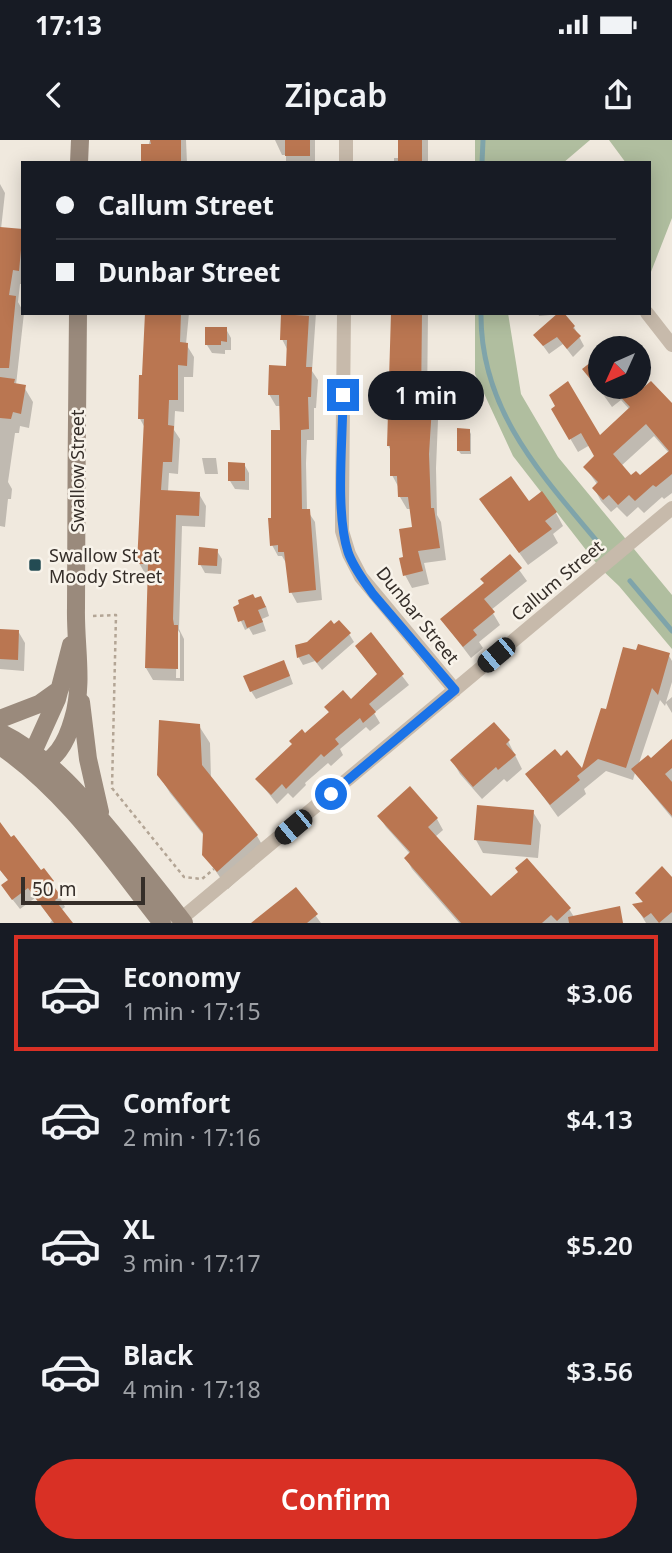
<!DOCTYPE html>
<html lang="en">
<head>
<meta charset="utf-8">
<style>
	body { margin:0; font-family:"Noto Sans",sans-serif; background:#242831; color:#f1f3f6; height:100vh; display:flex; flex-direction:column; font-size:26px; white-space:nowrap }
	* { box-sizing:border-box; margin:0 }
	p { font-size:23px; color:#9ea1a6 }
	.icon { flex:none; width:38px; height:38px; fill:none; stroke:currentColor; stroke-width:2; stroke-linecap:round; stroke-linejoin:round }
	.map { position:relative; height:783px; overflow:hidden }
	.sheet { display:flex; flex-direction:column; background:#171b24; flex:1 }
	.sheet>* { flex:none }
	.banner { position:absolute; left:21px; top:21px; width:630px; height:154px; border-radius:0px; box-shadow:0 4px 18px #0003; display:grid; align-content:center; height:154px; padding:0 35px; background:#171b24 }
	.needle { width:46px; rotate:225deg }
	.tools { position:absolute; left:588px; top:196px; display:grid; gap:14px }
	.tools a { display:grid; place-items:center; width:63px; height:63px; border-radius:50%; background:#171b24; box-shadow:0 4px 18px #0003; font-size:35px }
	.scale { position:absolute; left:21px; bottom:18px; width:124px; box-sizing:border-box; padding-left:7px; border:4px solid #352e29; border-top:0; font-size:19px; line-height:24px; white-space:nowrap; color:#352e29; -webkit-text-stroke:5px #f8f3ea; paint-order:stroke }
	.end { position:absolute; width:32px; height:32px; margin:-16px; border:9px solid #1a73e8; background:#fff; box-shadow:0 0 0 4px #fff }
	.from { border-radius:50% }
	.bubble { position:absolute; height:49px; border-radius:24px; background:#171b24; box-shadow:0 4px 18px #0003; font-size:23px; font-weight:600; line-height:49px; text-align:center }
	.car { position:absolute; width:21px; height:42px; margin:-21px -10px; border-radius:9px; box-shadow:0 0 5px 2px #0007; background:linear-gradient(#222 24%,#8ab4d8 0 40%,#222 0 76%,#8ab4d8 0 86%,#222 0) }
	.banner b { display:flex; align-items:center; gap:24px; height:66px; font-size:26px }
	.banner b+b { border-top:2px solid #363941 }
	.banner i { width:18px; height:18px; background:#f1f3f6 }
	ul { padding:12px 0 0; list-style:none }
	li { display:flex; align-items:center; gap:21px; height:116px; margin:0 14px 10px; padding:0 21px; border:4px solid transparent; border-radius:0px }
	li div { flex:1 }
	li b { display:block; font-size:26px }
	li em { font-style:normal; font-weight:600 }
	li.on { border-color:#d93025 }
	li>.icon { width:63px; height:63px; stroke-width:1.5 }
	.cta { display:flex; gap:14px; margin-top:auto; padding:14px 35px }
	.cta a { flex:1; height:80px; border-radius:42px; background:#d93025; color:#fff; font-size:28px; font-weight:600; line-height:80px; text-align:center }
	.status { display:flex; justify-content:space-between; align-items:center; height:49px; padding:0 35px; background:#171b24; direction:ltr }
	.status svg { height:19px; fill:currentColor }
	header { display:flex; justify-content:space-between; align-items:center; height:91px; padding:0 35px; background:#171b24; font-size:32px; font-weight:600 }
	.map>svg:first-child { display:block }
</style>
</head>
<body>
<div class="status"><b>17:13</b><svg viewBox="0 0 49 12"><path d="M0 12V9h3v3zM5 12V6h3v6zM10 12V3h3v9zM15 12V0h3v12zM26 1h20v11H26zM47 4h2v5h-2z"/></svg></div>
<header><svg class="icon" aria-label="back" viewBox="0 0 24 24"><path d="M15 5l-7 7 7 7"/></svg>Zipcab<svg class="icon" aria-label="share" viewBox="0 0 24 24"><path d="M12 15V3M7 8l5-5 5 5M5 13v7h14v-7"/></svg></header>
<div class="map">
<svg width="672" height="783" viewBox="0 0 672 783">
	<rect width="100%" height="100%" fill="#f0e9de"/>
	<path fill="#b0be9f" d="M475 0H590L563 23H475Z
		M609 0H672V78L649 137V65L651 59 649 56V23H626Z
		M475 173H508L521 254 558 317 672 455V509L619 446 600 428 513 316 475 234Z"/>
	<path fill="#0003" fill-rule="evenodd" d="M150 0H186L187 23H143Z
		M275 0H315V23H286V15H282Z
		M400 0H428V23H394V18H400Z
		M0 44 5 53 1 89 23 91V144H20L18 162 24 173 16 245 24 247 33 262 29 288 20 286 19 293H15L8 342 12 349 11 359H8L5 387 0 386Z
		M147 173H189L186 204 194 217 193 237H184V272L175 271 174 290 180 299 178 334 169 333 168 352 199 354 206 366 205 387 182 386 179 489 184 499V541L153 540 146 528 150 435H146L139 423 145 288 140 279ZM177 489 180 493V538H176Z
		M316 173 312 231 318 240 316 268H314V300H307L306 323 307 370 315 382 322 460 297 463 291 452 286 423 282 416H278L272 405 282 292 281 266H276L269 254 288 228V211L282 199 283 174 276 173Z
		M393 173H428L427 267H431L438 280 436 328 437 375 441 382 446 420 424 423 429 444 412 448 405 435V418L414 389 411 369H407L400 357 399 348 392 335 391 311 388 305Z
		M538 173H565L562 174 574 187 584 206 573 217 563 204 549 214 536 196 560 174 539 176Z
		M226 189 231 198V210H225V214L212 213 207 205Z
		M600 217V247L639 245 643 250 672 268V353L664 359 662 357 644 373 638 367 627 377 617 367 611 372 601 361 594 348 597 344 585 327 597 317 590 305 578 312 553 269 599 298 630 270 621 260 612 267 585 229ZM654 296 669 313 640 337H631L621 326Z
		M469 290 471 294V314H461L458 310Z
		M202 318H216L218 334H205Z
		M244 324 249 333V350L235 349 230 341Z
		M481 360 529 363 556 373 563 386 553 394 558 403 528 425Z
		M217 411 222 419 221 434 205 433 200 424Z
		M510 417 527 441 491 470 500 485 479 502 483 508 471 518 442 480 485 444Z
		M266 466 269 476 262 479 266 491 253 495 249 488 245 490 235 468Z
		M0 490 18 491 25 503 24 531 0 529Z
		M349 494 354 502 322 530 315 521 303 525 299 518 297 507Z
		M371 495 409 545 374 573 380 583 370 591 366 587 340 609 343 615 331 626 328 623 305 643 306 645 293 658 288 653 277 664 257 639 330 574 326 567 351 562 379 536 357 507Z
		M668 514 672 521V542L666 562 672 557V573L666 563 665 566 660 560 638 626 651 620 672 602V678L635 633 633 640 606 631 584 649 586 654 558 677 527 634 560 618 582 631 607 572Z
		M288 530 293 544 256 559 251 551Z
		M199 586 210 603 211 639 257 696 267 713 228 749 204 714 205 697 170 653 159 635Z
		M508 601 522 629 507 642 504 639 482 659 460 634 452 620Z
		M533 672 541 685 538 718 483 713 476 700Z
		M379 676 437 679 443 690 435 697 491 758 520 733 569 769 576 780 572 783H459L412 729 406 718 410 714 386 687Z
		M0 685 41 732 52 742 65 767 61 770 71 783H50L52 780 35 758 20 769 9 755V741L0 730Z
		M672 739V783H646L635 765 644 764 637 753Z
		M296 749 321 783H262Z"/>
	<g fill="none" stroke-linecap="round" stroke-linejoin="round">
		<path stroke="#7fa4aa" stroke-width="5" d="M482 23 483 0
			M481 173C480 268 539 332 596 400
			M630 441 672 491"/>
	</g>
	<path fill="#ba7651" fill-rule="evenodd" d="M150 0H181V23H141V4H151Z
		M285 0H310V16H285Z
		M398 0H422V23H398Z
		M0 87 23 89 19 131 13 130 9 155 16 156 9 228H0Z
		M145 173H181L180 202 188 203 187 226 178 225V260H169L168 285 174 286 172 322H163L161 350 200 352 199 376 176 375 173 479 174 485H178V529L145 528 148 424H137L144 279H138L139 235H142Z
		M391 173H422L421 265 432 266 429 314 431 368H434L440 408 418 411 423 431 403 436 399 418 403 417 399 389 412 387 408 357H398L397 336H390V306H387Z
		M558 173H564L575 186 573 188 581 196 567 209 557 197 543 206 533 195Z
		M281 174 309 176 306 227H312L311 257H308L309 289 301 290V311L302 369H310L316 450 289 453 284 412H278V405L270 406 268 378H271V290H280L279 255H268L269 225 286 226 287 200H280Z
		M205 187H227V202L221 201V205H205Z
		M600 215V251L582 229Z
		M0 237 15 239 14 243 26 245 21 274 13 272 11 279 0 278Z
		M568 241 600 295 630 267 611 247H644L651 241 672 263V334L656 347 653 345 635 361 629 355 618 365 609 355 603 360 592 348 598 342 583 327 594 316 581 293 569 300 551 269 555 266 549 255ZM646 284 669 311 640 335 636 331 631 335 613 314Z
		M457 288 470 289V311H457Z
		M228 322 245 323V341H228Z
		M511 336 529 361 542 351 557 372 545 381 552 389 519 413 479 359Z
		M199 407 218 409 217 426 198 425Z
		M510 414 522 428 484 459 495 472 473 490 477 495 463 507 440 479 484 443 480 439Z
		M253 454 255 458 261 456 266 467 258 470 263 482 247 488 244 480 238 482 233 467 239 464 238 460Z
		M331 480 334 484 339 480 351 493 317 523 309 514 297 518 295 505 307 502Z
		M0 489 19 490 18 520 0 519Z
		M371 492 404 534 369 564 376 572 363 583 360 578 335 599 339 604 324 617 321 614 286 649 282 644 271 655 255 639 292 604 289 601 302 589 305 593 329 572 324 567 343 550 351 559 377 534 355 506Z
		M638 504 670 513 658 555 652 548 626 628 598 619 577 636 580 640 550 665 525 634 555 609 561 616 567 610 582 628 601 568 606 569 623 507 636 510Z
		M284 520 290 536 250 552 243 536Z
		M159 580 200 584 202 625 258 695 217 732 202 715 203 693 157 635Z
		M494 582 510 600 506 604 516 615 498 630 496 627 473 647 450 620Z
		M672 599V628L665 634 672 642V676L631 629 648 615 651 618Z
		M410 646 438 678 428 687 491 756 518 732 515 728 527 718 571 768 557 781 551 775 542 783H461L404 718 410 712 377 676Z
		M477 665 534 670 531 705 474 700Z
		M0 682 11 697 14 695 41 730 44 728 54 741 51 743 61 756 55 760 73 783H54L28 748 12 760 1 745 8 740 0 730Z
		M662 726 672 737V772L659 783 651 773 644 778 632 764 643 762 635 753Z
		M296 747 318 774 307 783H251Z
		M620 766 623 783H569L568 777Z"/>
	<g fill="none" stroke-linecap="round" stroke-linejoin="round">
		<path stroke="#b3a595" stroke-width="2.5" stroke-dasharray="3.5 3.5" stroke-linecap="butt" d="M93 476 116 475 112 648 184 737 202 739 214 729"/>
		<path stroke="#c7baab" stroke-width="14" d="M346 23V0
			M344 173 342 363V391L349 414 361 437 455 550
			M647 173 672 205
			M176 783 672 368"/>
		<path stroke="#9a8a7c" stroke-width="18" d="M79 23 80 0
			M81 562 88 619 100 672
			M0 579 39 564 60 549
			M0 592C53 618 91 667 128 712 147 736 166 759 184 783
			M0 606C66 651 113 721 162 783
			M32 623 33 612 57 559 71 505
			M31 630C56 621 66 604 73 579 84 543 75 505 76 468 76 370 77 271 78 173"/>
	</g>
	<g fill="none" stroke-linecap="round" stroke-linejoin="round">
		<path stroke="#1a73e8" stroke-width="9" d="M331 654 455 550 373 454C364 441 353 427 348 412 335 372 343 298 343 255"/>
	</g>
	<rect fill="#234b53" stroke="#f8f3ea" stroke-width="2.5" x="28" y="418" width="14" height="14" rx="3.5"/>
	<g text-anchor="middle" dominant-baseline="central" stroke-width="5" stroke-linejoin="round" paint-order="stroke">
		<g font-size="18" fill="#352e29" stroke="#f8f3ea">
			<text transform="translate(77 331) rotate(-90)">Swallow Street</text>
			<text transform="translate(557 440) rotate(-40)">Callum Street</text>
			<text transform="translate(418 475) rotate(51)">Dunbar Street</text>
		</g>
		<g font-size="18" fill="#352e29" stroke="#f8f3ea" text-anchor="start">
			<text x="49" y="415">Swallow St at<tspan x="49" dy="21">Moody Street</tspan></text>
		</g>
	</g>
</svg>
<div class="tools">
<a><svg class="needle" viewBox="-14 -14 28 28"><path d="M0-13l5 13h-10z" fill="#e53935"/><path d="M0 13l5-13h-10z" fill="#9ea1a6"/></svg></a>
</div>
<div class="scale">50 m</div>
<i class="end from" style="left:331px;top:654px"></i>
<i class="end" style="left:343px;top:255px"></i>
<div class="bubble" style="left:368px;top:231px;width:116px">1 min</div>
<i class="car" style="left:496px;top:515px;rotate:230deg"></i>
<i class="car" style="left:293px;top:687px;rotate:230deg"></i>
<div class="banner">
<b><i class="from"></i>Callum Street</b>
<b><i></i>Dunbar Street</b>
</div>
</div>
<section class="sheet">
<ul>
<li class="on"><svg class="icon" aria-label="car" viewBox="0 0 24 24"><path d="M5 17H2v-5l4-1 3-4h7l3 4 3 1v5h-3M9 17h6M6 11h13"/><circle cx="7" cy="17" r="2"/><circle cx="17" cy="17" r="2"/></svg><div><b>Economy</b><p>1 min · 17:15</p></div><em>$3.06</em></li>
<li><svg class="icon" aria-label="car" viewBox="0 0 24 24"><path d="M5 17H2v-5l4-1 3-4h7l3 4 3 1v5h-3M9 17h6M6 11h13"/><circle cx="7" cy="17" r="2"/><circle cx="17" cy="17" r="2"/></svg><div><b>Comfort</b><p>2 min · 17:16</p></div><em>$4.13</em></li>
<li><svg class="icon" aria-label="car" viewBox="0 0 24 24"><path d="M5 17H2v-5l4-1 3-4h7l3 4 3 1v5h-3M9 17h6M6 11h13"/><circle cx="7" cy="17" r="2"/><circle cx="17" cy="17" r="2"/></svg><div><b>XL</b><p>3 min · 17:17</p></div><em>$5.20</em></li>
<li><svg class="icon" aria-label="car" viewBox="0 0 24 24"><path d="M5 17H2v-5l4-1 3-4h7l3 4 3 1v5h-3M9 17h6M6 11h13"/><circle cx="7" cy="17" r="2"/><circle cx="17" cy="17" r="2"/></svg><div><b>Black</b><p>4 min · 17:18</p></div><em>$3.56</em></li>
</ul>
<div class="cta"><a>Confirm</a></div>
</section>
</body>
</html>
